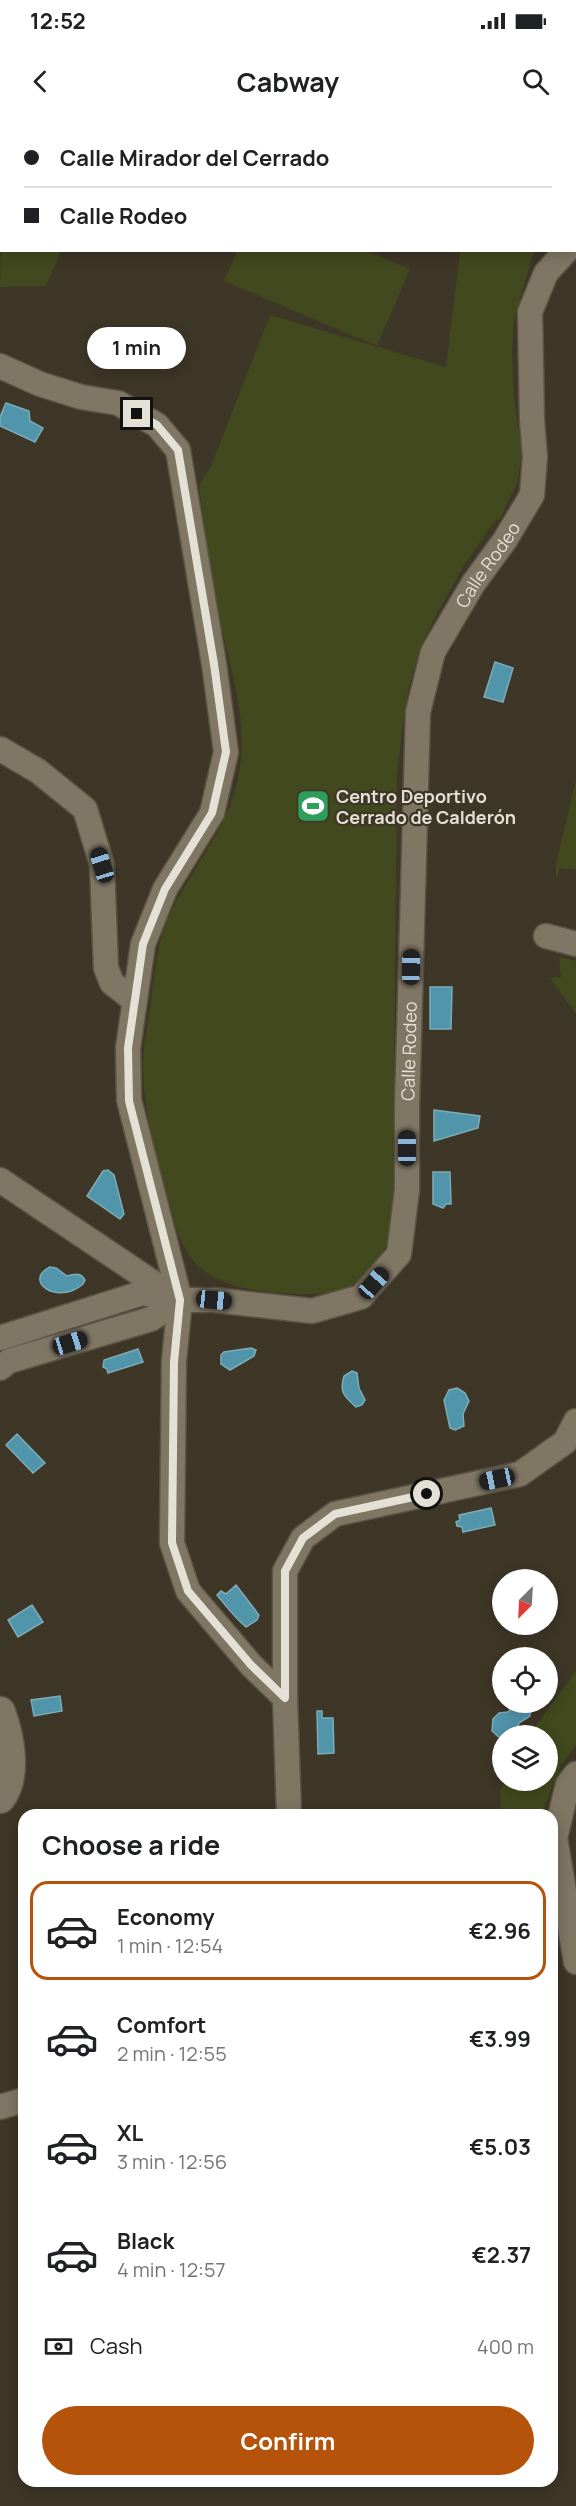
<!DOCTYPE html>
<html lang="en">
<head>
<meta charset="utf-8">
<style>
	body { margin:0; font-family:Manrope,sans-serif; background:#f6f6f6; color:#202124; height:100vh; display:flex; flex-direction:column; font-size:22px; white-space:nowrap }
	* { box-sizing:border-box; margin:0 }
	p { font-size:20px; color:#757577 }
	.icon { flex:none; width:33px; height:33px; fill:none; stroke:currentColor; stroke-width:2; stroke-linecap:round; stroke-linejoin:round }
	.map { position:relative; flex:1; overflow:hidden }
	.drawer { position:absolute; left:18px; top:1689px; width:540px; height:678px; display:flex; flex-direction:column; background:#fff; border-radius:18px; box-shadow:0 3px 15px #0003 }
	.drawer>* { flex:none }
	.top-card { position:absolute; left:0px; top:0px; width:576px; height:132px; box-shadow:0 3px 15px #0003; display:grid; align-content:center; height:132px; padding:0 24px; background:#fff }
	.needle { width:39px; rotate:204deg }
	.tools { position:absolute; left:492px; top:1449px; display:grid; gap:12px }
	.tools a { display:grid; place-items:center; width:66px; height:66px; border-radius:50%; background:#fff; box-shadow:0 3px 15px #0003; font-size:30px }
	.end { position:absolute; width:27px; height:27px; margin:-14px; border:8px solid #e5e0d6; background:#111; box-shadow:0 0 0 3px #111 }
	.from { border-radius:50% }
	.bubble { position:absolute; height:42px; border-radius:21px; background:#fff; box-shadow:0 3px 15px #0003; font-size:20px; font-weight:700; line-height:42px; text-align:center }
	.car { position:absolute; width:18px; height:36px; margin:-18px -9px; border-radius:8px; box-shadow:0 0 4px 2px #0007; background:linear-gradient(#222 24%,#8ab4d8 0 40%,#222 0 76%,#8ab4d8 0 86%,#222 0) }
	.top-card b { display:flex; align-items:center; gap:21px; height:57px; font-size:22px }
	.top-card b+b { border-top:2px solid #e0e0e0 }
	.top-card i { width:15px; height:15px; background:#202124 }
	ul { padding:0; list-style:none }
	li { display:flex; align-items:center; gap:18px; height:99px; margin:0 12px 9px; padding:0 12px; border:3px solid transparent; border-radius:18px }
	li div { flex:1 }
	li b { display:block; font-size:22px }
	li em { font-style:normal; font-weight:700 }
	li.current { border-color:#b45309 }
	li>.icon { width:54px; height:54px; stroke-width:1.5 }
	h2 { padding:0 24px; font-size:27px; line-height:72px }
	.pay { display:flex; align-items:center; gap:15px; height:66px; padding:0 24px; font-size:22px }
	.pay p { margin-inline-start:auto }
	.button { display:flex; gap:12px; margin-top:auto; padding:12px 24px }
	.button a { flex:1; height:69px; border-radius:36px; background:#b45309; color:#fff; font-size:24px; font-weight:700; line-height:69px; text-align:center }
	.status { display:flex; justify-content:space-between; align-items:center; height:42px; padding:0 30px; background:#fff; direction:ltr }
	.status svg { height:16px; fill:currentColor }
	header { display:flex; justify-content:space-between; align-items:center; height:78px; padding:0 24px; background:#fff; font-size:27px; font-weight:700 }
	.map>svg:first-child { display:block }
</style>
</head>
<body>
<div class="status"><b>12:52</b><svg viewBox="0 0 49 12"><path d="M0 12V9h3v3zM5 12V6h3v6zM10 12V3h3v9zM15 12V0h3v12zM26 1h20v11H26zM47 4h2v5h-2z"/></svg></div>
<header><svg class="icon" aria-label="back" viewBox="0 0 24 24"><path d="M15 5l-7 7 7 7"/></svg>Cabway<svg class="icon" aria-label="search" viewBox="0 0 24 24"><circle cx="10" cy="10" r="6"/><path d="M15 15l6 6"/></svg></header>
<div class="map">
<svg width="576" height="2386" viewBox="0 0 576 2386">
	<rect width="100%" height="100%" fill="#3e3626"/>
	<path fill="#42491e" d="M1 127 2 130 61 131 46 166 0 167Z
		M237 131H367L410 149 377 226 224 161Z
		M460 131H534L514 200 512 232 514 278 522 331 518 361 499 401 496 399 457 456 458 457C442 484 427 510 417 540 404 576 402 616 397 654L393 1103C379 1169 339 1178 279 1173 251 1170 227 1167 204 1151 192 1143 184 1127 178 1114 165 1063 144 1002 143 950 143 925 149 898 152 873 156 844 158 816 172 789 196 743 233 701 240 647 248 591 226 536 216 482 208 443 204 404 199 365L211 346 270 195 446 247Z
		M576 660V750L560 748 556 760V744Z
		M559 837 576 841V894L550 858 561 857Z
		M576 1551V1625L561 1645 541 1695H501L500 1671 505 1661 548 1660V1616L529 1615Z"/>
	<path fill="#5195ab" stroke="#7dacb8" stroke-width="1.5" d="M6 283 29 291 30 301 43 308 35 322 0 306V297Z
		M495 542 513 548 503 582 484 577Z
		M430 867H452L451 909H430Z
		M434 990 480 996 478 1008 434 1021Z
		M108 1050 114 1055 124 1094 120 1099 87 1076 103 1051Z
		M433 1052H450L451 1084H446L443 1088 433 1084Z
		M50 1147 56 1148 67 1156C74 1154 81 1152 85 1160L83 1164C58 1186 22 1161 50 1147Z
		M251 1228 256 1230 254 1236 230 1250 221 1244V1235L224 1232Z
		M138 1229 143 1242 108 1253 107 1249 103 1247 104 1240Z
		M352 1251 357 1253 359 1268 365 1280 362 1285 356 1287C344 1276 339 1272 344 1256Z
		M457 1268 465 1273 469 1281 463 1294 464 1306 455 1310 450 1308 444 1280 449 1270Z
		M17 1314 45 1343 33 1353 6 1325Z
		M491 1388 495 1405 463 1412 462 1407 457 1406 456 1402 460 1400 459 1395Z
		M236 1465 259 1495 257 1500 246 1507C235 1498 226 1486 217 1475L221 1471 226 1474Z
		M32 1485 43 1502 18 1517 8 1500Z
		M60 1576 62 1591 34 1596 31 1580Z
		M516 1582 528 1584 530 1586V1596L519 1603 515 1615 502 1616V1620L492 1611 493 1599 499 1593 508 1592Z
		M317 1591H322V1598H333L334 1633 318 1634Z"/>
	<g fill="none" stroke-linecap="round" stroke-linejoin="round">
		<defs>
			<g id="minor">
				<path d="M0 246 40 264 81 277 118 283 157 305 178 330 214 544 226 632 212 693 165 769 143 824 128 928 129 980 180 1180 174 1241 172 1423 188 1471 251 1545 285 1578"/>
				<path d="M0 629 38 651 85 689 102 745 106 848 112 863 134 880"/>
				<path d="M546 816 576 824"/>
				<path d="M0 1060 170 1174"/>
				<path id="s1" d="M0 1218 142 1173 180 1180H214L312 1191 361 1177 399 1134 407 1070V986L418 592 433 532 473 464 505 420 532 375 535 336 532 300 530 192 546 153 567 130"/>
				<path d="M0 1248 9 1241 151 1199 180 1180"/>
				<path d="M289 1695 285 1578V1451L303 1418 335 1394 520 1354 565 1322 576 1301"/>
				<path d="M576 1842 555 1718 568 1664 576 1654"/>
				<path d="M0 1987 24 1980"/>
			</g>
			<path id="tertiary" d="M567 0V2
				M59 2 60 0
				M574 66 576 68
				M0 92 2 91
				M0 1592C9 1616 17 1656 0 1678"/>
		</defs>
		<use href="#minor" stroke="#5b5446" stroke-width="27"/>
		<use href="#tertiary" stroke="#5b5446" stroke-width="33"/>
		<use href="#minor" stroke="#7f7664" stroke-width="24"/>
		<use href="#tertiary" stroke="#7f7664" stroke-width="30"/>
	</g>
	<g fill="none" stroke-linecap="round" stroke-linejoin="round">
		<path stroke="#e5e0d6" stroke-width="8" d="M137 294 157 305 178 330 214 544 226 632 212 693 165 769 143 824 128 928 129 981 180 1180 174 1242 172 1423 188 1471 251 1545 285 1578V1451L303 1418 335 1394 427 1374"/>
	</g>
	<defs>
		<symbol id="stadium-square" viewBox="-11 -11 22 22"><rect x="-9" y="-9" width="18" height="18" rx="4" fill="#2e9e5b" stroke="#3e3626"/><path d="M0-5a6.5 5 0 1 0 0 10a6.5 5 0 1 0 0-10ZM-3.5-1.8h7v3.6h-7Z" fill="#fff"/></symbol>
	</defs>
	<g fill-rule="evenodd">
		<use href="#stadium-square" x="294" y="667" width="38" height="38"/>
	</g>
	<g text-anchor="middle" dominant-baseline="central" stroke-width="4.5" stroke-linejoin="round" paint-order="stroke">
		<g font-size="18" fill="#e5e0d6" stroke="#3e3626">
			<text stroke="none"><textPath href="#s1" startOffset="1136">Calle Rodeo</textPath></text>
			<text stroke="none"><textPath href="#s1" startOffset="632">Calle Rodeo</textPath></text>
		</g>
		<g font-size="18" font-weight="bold" fill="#e5e0d6" stroke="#3e3626" text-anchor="start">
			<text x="336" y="676">Centro Deportivo<tspan x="336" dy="21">Cerrado de Calderón</tspan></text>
		</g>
	</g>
</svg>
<div class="tools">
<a><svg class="needle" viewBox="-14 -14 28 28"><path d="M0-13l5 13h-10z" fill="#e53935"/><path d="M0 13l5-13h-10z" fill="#757577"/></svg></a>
<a><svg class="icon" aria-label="locate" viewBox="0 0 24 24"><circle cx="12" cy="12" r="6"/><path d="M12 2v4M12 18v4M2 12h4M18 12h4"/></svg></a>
<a><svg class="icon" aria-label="layers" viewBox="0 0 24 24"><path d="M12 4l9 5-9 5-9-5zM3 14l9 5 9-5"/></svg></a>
</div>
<i class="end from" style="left:427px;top:1374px"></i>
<i class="end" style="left:137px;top:294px"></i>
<div class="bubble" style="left:87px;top:207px;width:99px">1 min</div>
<i class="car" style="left:102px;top:745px;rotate:343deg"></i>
<i class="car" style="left:411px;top:847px;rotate:1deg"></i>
<i class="car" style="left:407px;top:1028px;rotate:0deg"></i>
<i class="car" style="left:374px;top:1163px;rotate:41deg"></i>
<i class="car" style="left:214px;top:1180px;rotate:96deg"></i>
<i class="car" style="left:70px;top:1223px;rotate:73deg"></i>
<i class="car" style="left:497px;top:1359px;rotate:258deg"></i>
<div class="top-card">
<b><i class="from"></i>Calle Mirador del Cerrado</b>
<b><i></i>Calle Rodeo</b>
</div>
<section class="drawer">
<h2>Choose a ride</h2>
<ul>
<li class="current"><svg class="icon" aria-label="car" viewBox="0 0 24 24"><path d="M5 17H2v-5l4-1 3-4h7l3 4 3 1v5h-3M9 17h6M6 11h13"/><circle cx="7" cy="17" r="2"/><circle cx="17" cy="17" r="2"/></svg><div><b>Economy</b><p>1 min · 12:54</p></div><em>€2.96</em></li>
<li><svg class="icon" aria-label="car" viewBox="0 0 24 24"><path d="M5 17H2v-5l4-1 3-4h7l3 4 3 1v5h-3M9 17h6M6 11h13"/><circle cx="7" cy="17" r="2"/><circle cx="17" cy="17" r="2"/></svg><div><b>Comfort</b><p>2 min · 12:55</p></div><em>€3.99</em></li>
<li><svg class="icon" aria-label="car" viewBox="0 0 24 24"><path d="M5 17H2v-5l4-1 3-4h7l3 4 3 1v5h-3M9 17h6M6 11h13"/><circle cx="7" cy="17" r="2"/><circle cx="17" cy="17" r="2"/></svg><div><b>XL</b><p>3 min · 12:56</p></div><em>€5.03</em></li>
<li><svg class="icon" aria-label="car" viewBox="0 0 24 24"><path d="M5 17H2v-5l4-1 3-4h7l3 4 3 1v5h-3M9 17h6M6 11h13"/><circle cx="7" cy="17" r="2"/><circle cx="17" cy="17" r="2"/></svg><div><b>Black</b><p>4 min · 12:57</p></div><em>€2.37</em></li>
</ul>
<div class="pay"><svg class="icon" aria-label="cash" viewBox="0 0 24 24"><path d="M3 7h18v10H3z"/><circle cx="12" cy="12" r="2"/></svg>Cash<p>400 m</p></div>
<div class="button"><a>Confirm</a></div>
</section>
</div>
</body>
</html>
